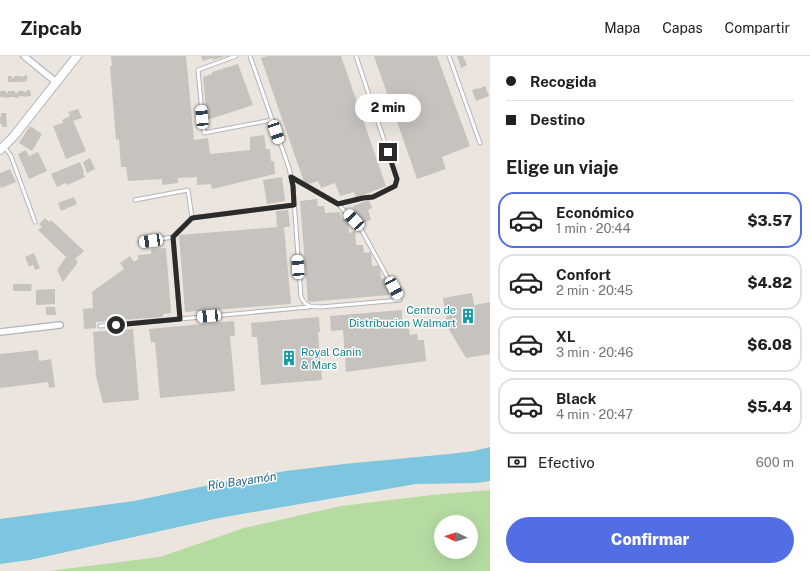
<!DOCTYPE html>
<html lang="es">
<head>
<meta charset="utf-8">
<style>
	body { margin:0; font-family:"Public Sans",sans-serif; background:#f6f6f6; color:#202124; height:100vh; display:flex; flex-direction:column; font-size:15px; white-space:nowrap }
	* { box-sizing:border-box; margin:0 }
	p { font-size:13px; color:#757577 }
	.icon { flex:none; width:22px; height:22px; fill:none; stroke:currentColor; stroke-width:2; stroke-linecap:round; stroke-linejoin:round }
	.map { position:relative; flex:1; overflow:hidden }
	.panel { display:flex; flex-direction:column; background:#fff; width:320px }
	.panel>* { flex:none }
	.guide { display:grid; align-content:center; height:88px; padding:0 16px; background:#fff }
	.needle { width:26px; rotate:274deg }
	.controls { position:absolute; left:434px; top:459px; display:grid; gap:8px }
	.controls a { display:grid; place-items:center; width:44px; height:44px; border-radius:50%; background:#fff; box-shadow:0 4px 16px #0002; font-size:20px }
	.end { position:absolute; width:18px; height:18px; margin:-9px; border:5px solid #2b2b2b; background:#fff; box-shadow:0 0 0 2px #fff }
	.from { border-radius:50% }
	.bubble { position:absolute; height:28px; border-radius:14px; background:#fff; box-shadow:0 4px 16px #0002; font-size:13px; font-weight:800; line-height:28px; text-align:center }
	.car { position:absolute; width:12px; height:24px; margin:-12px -6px; border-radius:5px; box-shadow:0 0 3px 1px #0007; background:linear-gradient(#fff 24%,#345 0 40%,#fff 0 76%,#345 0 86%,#fff 0) }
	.guide b { display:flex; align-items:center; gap:14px; height:38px; font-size:15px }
	.guide b+b { border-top:1px solid #e0e0e0 }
	.guide i { width:10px; height:10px; background:#202124 }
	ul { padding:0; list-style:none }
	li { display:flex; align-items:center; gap:12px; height:56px; margin:0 8px 6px; padding:0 8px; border:2px solid #e0e0e0; border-radius:16px }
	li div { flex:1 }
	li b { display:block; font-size:15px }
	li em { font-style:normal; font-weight:800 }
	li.active { border-color:#526ee4 }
	li>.icon { width:36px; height:36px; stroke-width:1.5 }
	h2 { padding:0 16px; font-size:18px; line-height:48px }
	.pay { display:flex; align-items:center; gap:10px; height:44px; padding:0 16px; font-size:15px }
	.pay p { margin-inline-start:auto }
	.action { display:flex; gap:8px; margin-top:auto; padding:8px 16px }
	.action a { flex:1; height:46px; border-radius:24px; background:#526ee4; color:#fff; font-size:16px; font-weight:800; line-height:46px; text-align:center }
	header { display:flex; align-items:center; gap:24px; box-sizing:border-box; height:56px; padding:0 20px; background:#fff; border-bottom:1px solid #e0e0e0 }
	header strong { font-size:19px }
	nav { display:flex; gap:22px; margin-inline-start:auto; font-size:14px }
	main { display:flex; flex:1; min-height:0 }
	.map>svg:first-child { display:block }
</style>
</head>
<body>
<header>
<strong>Zipcab</strong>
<nav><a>Mapa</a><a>Capas</a><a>Compartir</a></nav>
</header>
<main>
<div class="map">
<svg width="490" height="515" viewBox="0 0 490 515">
	<rect width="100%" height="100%" fill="#ebe5de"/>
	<path fill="#b5dba1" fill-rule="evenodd" d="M490 434V515H49L160 501 244 472 341 450 432 439ZM441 466H471V496H441Z"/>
	<path fill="#7ec6e0" d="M490 391V425L476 427 416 428 219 462 30 504 0 508V463L134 445 200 431 244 422 286 415 344 408 449 398 474 395Z"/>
	<path fill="#c6c2be" d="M111 0H186L194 84 208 82 210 98 250 94V81L264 79 266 93H270L271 105H274L275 118 212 133 211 128 197 129V121L178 122V127L162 129V123L128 125 126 111H121L119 83 116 84 110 10H112Z
		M201 0H226L213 4 212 2 203 5Z
		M267 0H341L386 130 356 142 354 136 340 140 335 127 321 132 318 125 305 129 261 2Z
		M374 0H437L470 90 442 101 446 113 417 123Z
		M457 0H463L467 9 461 12Z
		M238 8 253 49 207 64 203 21 212 18V16Z
		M27 19V25L20 26H8V20H12V22H14V20H21V21H23V20Z
		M485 30 489 40 476 45 472 34 478 32V33Z
		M27 34H30L31 40H28V41L21 40H19V42H15V41H9V42L0 41V35H6V37H8V35H15V37H18V35H24V36H27Z
		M78 53 82 62 73 65 86 95 66 103 53 70 63 67 62 64 70 60 68 56Z
		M1 57H6L7 71H2V68H0V61H1Z
		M30 70 42 78 32 95 19 87Z
		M26 94 29 100 38 96 47 115 29 123 18 98Z
		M90 102 95 113 87 117 83 106Z
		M80 106 84 116 83 117 85 121 67 129 66 127 57 131 51 118Z
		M10 113 16 126 1 132 0 129V117Z
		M282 121 285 145 267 148 263 124Z
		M74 141 77 148 61 155 58 147Z
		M317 143 318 150H324L325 157 340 156 341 163 348 162 349 177 355 175 356 189H363L364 197 371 196 372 210 380 209 381 223 388 222 389 239 308 246 300 145Z
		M369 144 372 152 368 154 371 164 360 168 353 150Z
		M288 154 290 171H284L291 248 185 256 179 179 277 171 276 155Z
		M45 162 49 166 51 164 84 195 75 203 78 206 63 226 57 214 66 201 38 174 42 171 39 168Z
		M166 192 171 257 163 258V261L96 266V272L84 273 83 253 93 252 92 236 124 213 120 207 130 200 134 206 138 203V199L151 198V193Z
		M34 197 40 212 35 214 33 209 29 211 25 201Z
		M13 228H32L31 235H13Z
		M55 233V248L36 249V234Z
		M472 237 474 249 490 246V298L466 302 448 272 443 242Z
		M46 251H55L56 259H46Z
		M402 254V265H408L410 279 417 278 418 284H424L426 305 346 316 343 274 331 275 330 260Z
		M319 261 320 276H318L322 324 261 329 257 281H252L251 267Z
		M234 265 235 280H230L235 335 160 342 155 286 151 287 149 273Z
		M133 273 139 344 103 347 96 320 93 276Z
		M38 294 39 305 51 303 55 331 49 332 48 326 0 332V298Z"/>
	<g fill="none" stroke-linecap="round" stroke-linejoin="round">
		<defs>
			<path id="lane" d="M236 0 198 14 204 77 272 64
				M250 0 289 112 293 130 301 241C306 251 311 251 321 251L400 244 361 173 338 148
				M449 0 480 87
				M4 90 11 100 35 166
				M291 121 338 148 363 142 373 141 395 130 397 123 356 0
				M135 144 188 134 192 162
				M294 149 192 162 173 181 180 263 309 251
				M140 186 173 181
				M100 270 180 263"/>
			<path id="street" d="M24 0 56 26
				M0 276 60 269"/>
			<path id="secondary" d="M0 94 14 80 77 0"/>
		</defs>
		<use href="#lane" stroke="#b2b4bd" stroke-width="5"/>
		<use href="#street" stroke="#b2b4bd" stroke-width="8"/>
		<use href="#secondary" stroke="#b2b4bd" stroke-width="10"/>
		<use href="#lane" stroke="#fff" stroke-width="3"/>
		<use href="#street" stroke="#fff" stroke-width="5.5"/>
		<use href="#secondary" stroke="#fff" stroke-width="8"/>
	</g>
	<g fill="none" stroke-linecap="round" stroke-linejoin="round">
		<path stroke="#2b2b2b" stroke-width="5" d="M116 269 180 263 173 181 192 162 294 149 293 130 291 121 338 148 363 142 373 141 395 130 397 123 388 96"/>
	</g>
	<defs>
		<symbol id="building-bare" viewBox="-9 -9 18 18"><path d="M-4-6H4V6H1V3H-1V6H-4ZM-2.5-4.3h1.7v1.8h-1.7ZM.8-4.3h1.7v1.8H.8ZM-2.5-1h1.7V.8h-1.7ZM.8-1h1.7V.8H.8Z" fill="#0f9aa8" stroke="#fff" stroke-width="2.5" paint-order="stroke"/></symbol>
	</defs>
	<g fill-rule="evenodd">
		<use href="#building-bare" x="457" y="249" width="22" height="22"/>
		<use href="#building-bare" x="278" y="291" width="22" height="22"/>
	</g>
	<g text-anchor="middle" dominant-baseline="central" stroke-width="3" stroke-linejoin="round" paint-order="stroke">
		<g font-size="11" fill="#0d838f" stroke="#fff" text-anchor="end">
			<text x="456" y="254">Centro de<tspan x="456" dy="13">Distribucion Walmart</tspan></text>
			<text x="301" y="296" text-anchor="start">Royal Canin<tspan x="301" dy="13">&amp; Mars</tspan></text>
		</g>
		<g font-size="12" font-style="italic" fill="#1d668c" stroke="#fff">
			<text transform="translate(242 425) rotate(-8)">Río Bayamón</text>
		</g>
	</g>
</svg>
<div class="controls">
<a><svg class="needle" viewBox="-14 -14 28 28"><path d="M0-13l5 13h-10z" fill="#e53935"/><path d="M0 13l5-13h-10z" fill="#757577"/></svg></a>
</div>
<i class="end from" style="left:116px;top:269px"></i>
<i class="end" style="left:388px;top:96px"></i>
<div class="bubble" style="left:355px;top:38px;width:66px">2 min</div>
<i class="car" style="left:202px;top:61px;rotate:355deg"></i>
<i class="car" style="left:276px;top:76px;rotate:161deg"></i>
<i class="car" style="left:354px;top:164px;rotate:317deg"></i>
<i class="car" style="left:151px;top:185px;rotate:262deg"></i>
<i class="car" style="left:298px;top:211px;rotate:356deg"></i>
<i class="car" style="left:394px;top:232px;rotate:151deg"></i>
<i class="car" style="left:209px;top:260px;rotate:265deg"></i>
</div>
<section class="panel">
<div class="guide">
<b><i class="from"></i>Recogida</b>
<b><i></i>Destino</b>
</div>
<h2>Elige un viaje</h2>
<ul>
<li class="active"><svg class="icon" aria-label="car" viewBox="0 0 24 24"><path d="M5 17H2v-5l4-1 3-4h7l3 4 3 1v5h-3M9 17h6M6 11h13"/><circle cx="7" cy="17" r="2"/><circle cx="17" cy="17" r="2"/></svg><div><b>Económico</b><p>1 min · 20:44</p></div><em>$3.57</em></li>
<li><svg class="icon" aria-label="car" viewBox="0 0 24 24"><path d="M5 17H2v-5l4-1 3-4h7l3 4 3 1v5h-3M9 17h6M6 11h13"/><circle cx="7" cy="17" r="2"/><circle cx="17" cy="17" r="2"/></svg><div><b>Confort</b><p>2 min · 20:45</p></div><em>$4.82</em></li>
<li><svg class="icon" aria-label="car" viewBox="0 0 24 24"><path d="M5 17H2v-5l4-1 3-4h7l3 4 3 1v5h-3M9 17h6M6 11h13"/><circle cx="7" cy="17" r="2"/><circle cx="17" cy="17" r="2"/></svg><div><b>XL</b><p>3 min · 20:46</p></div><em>$6.08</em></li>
<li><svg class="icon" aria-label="car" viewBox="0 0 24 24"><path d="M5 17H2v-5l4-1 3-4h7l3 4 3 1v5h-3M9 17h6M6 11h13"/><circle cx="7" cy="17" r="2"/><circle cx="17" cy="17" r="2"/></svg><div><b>Black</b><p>4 min · 20:47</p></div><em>$5.44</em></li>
</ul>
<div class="pay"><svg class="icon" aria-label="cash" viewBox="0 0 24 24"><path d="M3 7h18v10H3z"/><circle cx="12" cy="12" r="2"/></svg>Efectivo<p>600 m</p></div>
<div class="action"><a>Confirmar</a></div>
</section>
</main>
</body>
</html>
